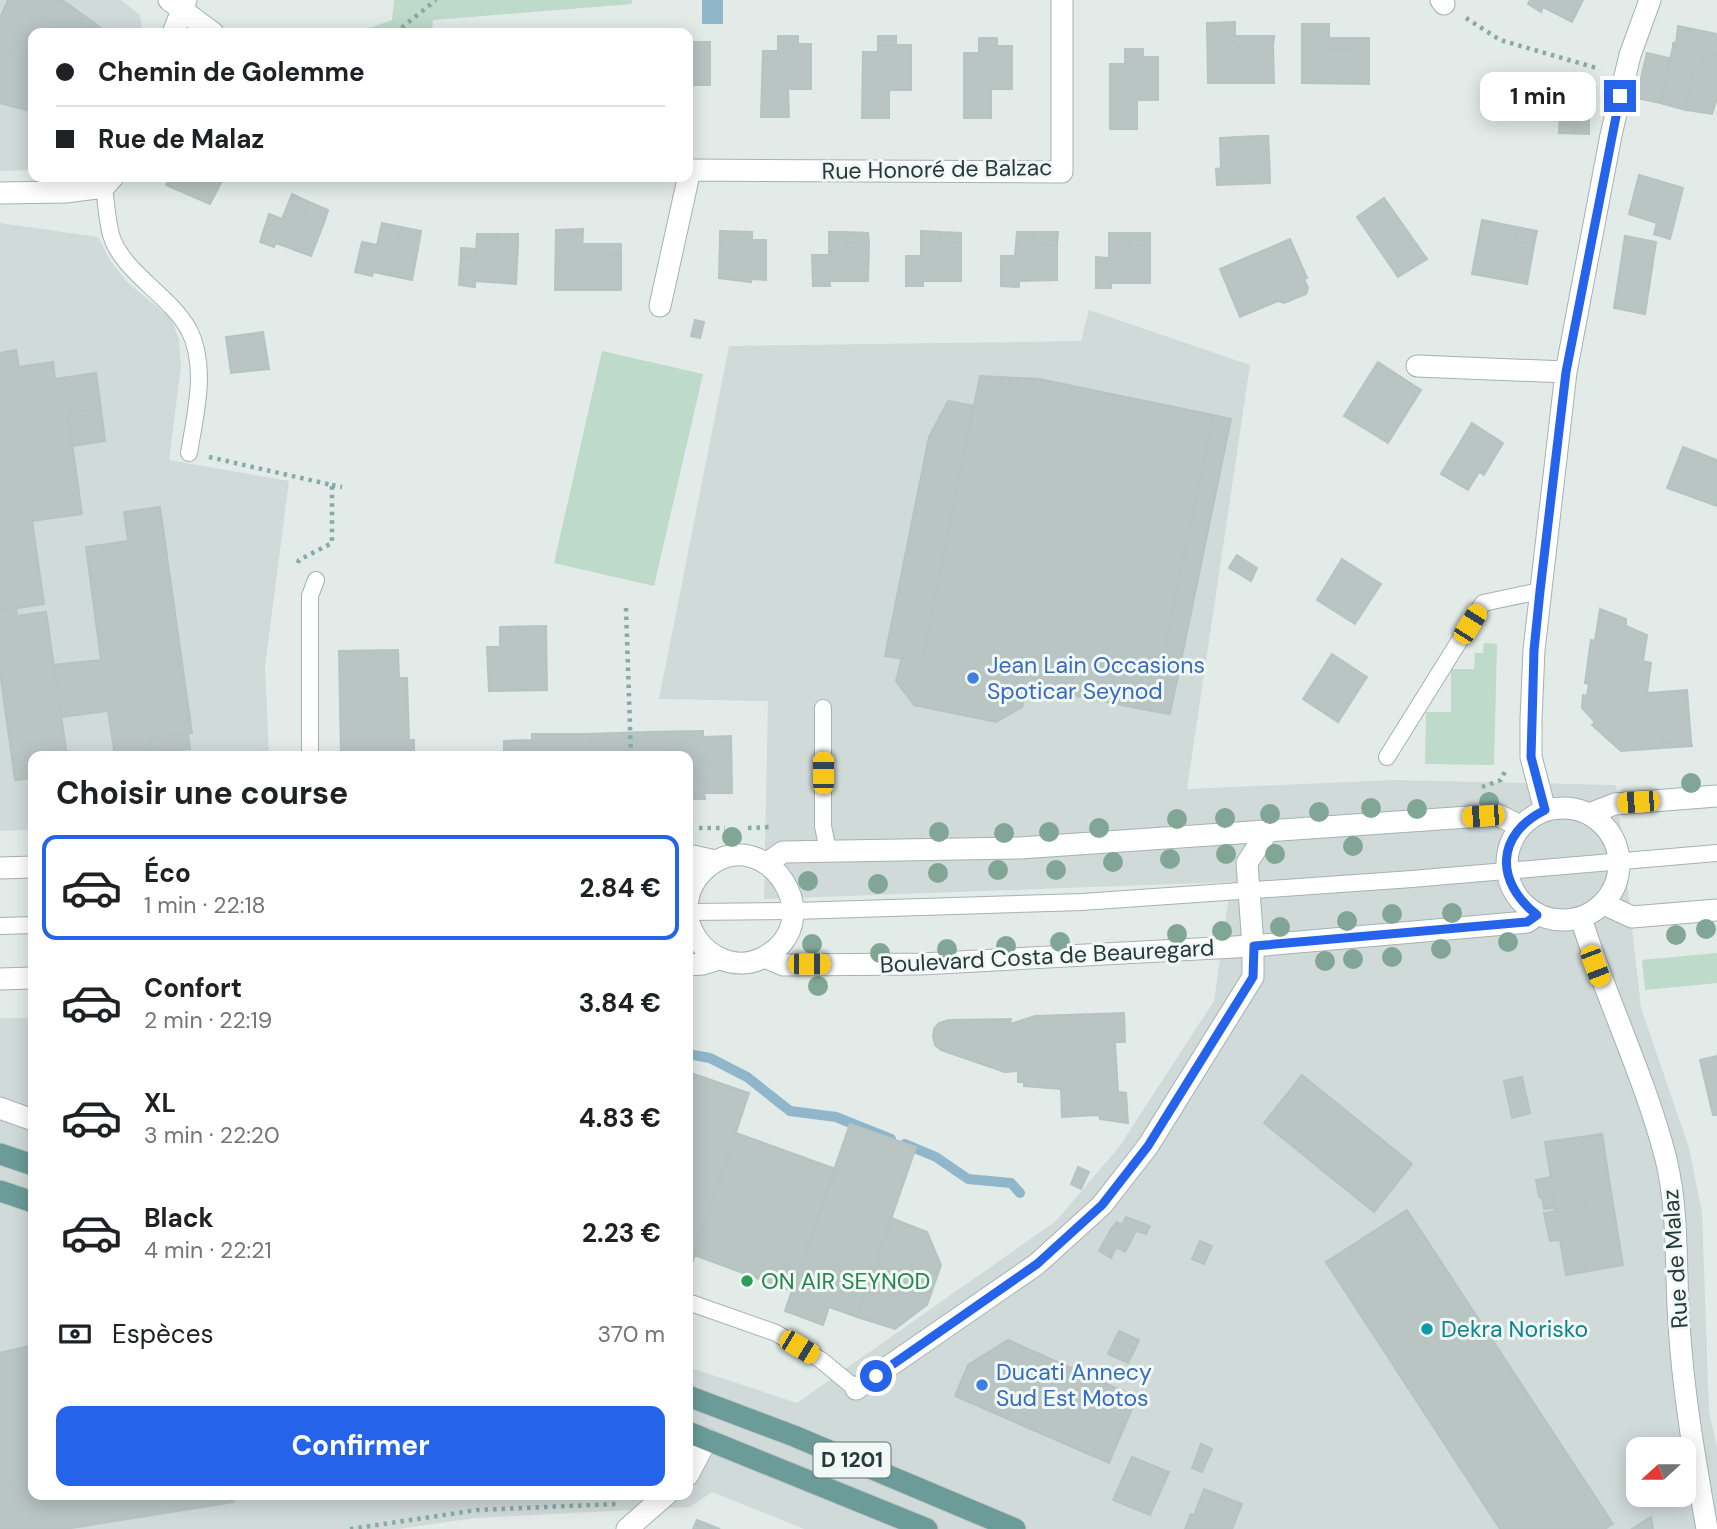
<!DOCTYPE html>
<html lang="fr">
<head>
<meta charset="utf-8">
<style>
	body { margin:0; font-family:"DM Sans",sans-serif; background:#f2f2f2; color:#202124; height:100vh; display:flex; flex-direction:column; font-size:26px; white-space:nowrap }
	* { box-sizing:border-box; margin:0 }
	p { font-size:23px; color:#757577 }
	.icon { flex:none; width:38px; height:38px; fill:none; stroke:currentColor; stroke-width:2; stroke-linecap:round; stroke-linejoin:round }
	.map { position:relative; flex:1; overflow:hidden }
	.drawer { position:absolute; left:28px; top:751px; width:665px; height:749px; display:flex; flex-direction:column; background:#fff; border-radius:14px; box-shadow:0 4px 18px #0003 }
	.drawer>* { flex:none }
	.banner { position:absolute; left:28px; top:28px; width:665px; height:154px; border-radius:14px; box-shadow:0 4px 18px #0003; display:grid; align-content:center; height:154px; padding:0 28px; background:#fff }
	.needle { width:46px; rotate:249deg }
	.fabs { position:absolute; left:1626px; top:1437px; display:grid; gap:14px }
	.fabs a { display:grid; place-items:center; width:70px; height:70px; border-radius:14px; background:#fff; box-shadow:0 4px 18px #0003; font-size:35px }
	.end { position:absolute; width:32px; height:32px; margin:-16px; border:9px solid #2563eb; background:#fff; box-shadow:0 0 0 4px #fff }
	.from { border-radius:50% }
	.bubble { position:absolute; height:49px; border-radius:14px; background:#fff; box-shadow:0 4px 18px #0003; font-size:23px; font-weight:700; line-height:49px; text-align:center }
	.car { position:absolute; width:21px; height:42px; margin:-21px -10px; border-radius:9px; box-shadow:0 0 5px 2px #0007; background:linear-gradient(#f5c518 24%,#345 0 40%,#f5c518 0 76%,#345 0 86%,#f5c518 0) }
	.banner b { display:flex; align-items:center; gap:24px; height:66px; font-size:26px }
	.banner b+b { border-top:2px solid #e0e0e0 }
	.banner i { width:18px; height:18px; background:#202124 }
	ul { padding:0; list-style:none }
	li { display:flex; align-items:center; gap:21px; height:105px; margin:0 14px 10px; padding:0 14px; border:4px solid transparent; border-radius:14px }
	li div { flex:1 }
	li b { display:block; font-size:26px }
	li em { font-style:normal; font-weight:700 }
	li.on { border-color:#2563eb }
	li>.icon { width:63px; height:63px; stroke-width:1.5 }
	h2 { padding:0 28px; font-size:32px; line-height:84px }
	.pay { display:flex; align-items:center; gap:18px; height:77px; padding:0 28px; font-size:26px }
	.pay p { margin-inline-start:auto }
	.action { display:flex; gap:14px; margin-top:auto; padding:14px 28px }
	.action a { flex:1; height:80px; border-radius:14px; background:#2563eb; color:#fff; font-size:28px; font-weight:700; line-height:80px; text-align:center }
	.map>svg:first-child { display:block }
</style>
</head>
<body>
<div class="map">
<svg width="1717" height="1529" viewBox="0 0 1717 1529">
	<rect width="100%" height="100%" fill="#e2ebe8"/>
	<path fill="#d0dad8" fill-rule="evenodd" d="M0 0H121L140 15 143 33H33V170L0 171Z
		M0 223 98 237 111 262 129 284 171 318 179 340 181 367 169 460 289 481 265 666 269 756H33V830L0 831Z
		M1089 310 1250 365 1187 789 1394 780 1616 785 1641 1008 1689 1148 1702 1213 1709 1411 1717 1448V1529H804L712 1492 690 1507 475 1518 399 1529H0V1018H33V1494H688V1367L797 1403 1056 1221 1119 1147 1214 1001 1231 882 764 899 768 701 659 699 729 346 1081 341ZM1638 1449H1684V1494H1638Z"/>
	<path fill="#bddaca" d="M394 0H632V4L433 20 432 33H356L392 20Z
		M602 351 703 374 654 586 554 563Z
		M1484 643 1497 644 1494 765 1425 764 1426 712H1451V669H1474L1475 653H1483Z
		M1717 953V983L1645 990 1642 960Z"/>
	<path fill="#8fb6ca" d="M702 0H723V24H702Z"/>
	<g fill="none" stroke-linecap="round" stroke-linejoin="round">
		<path stroke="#8fb6ca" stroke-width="10" d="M688 1054 710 1058 747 1077 790 1111 836 1117 891 1139
			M905 1144 936 1157 968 1179 1011 1183 1020 1193"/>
	</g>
	<path fill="#b8c5c2" stroke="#b5c4c0" stroke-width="2" d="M8 0H62L108 33H33V112L0 103V18Z
		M1530 0H1583L1572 22 1543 7 1541 12 1528 4Z
		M1235 22V47H1273L1274 83H1208L1207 23Z
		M1302 24H1329V48L1369 49V84L1302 83Z
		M1678 26 1717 34V55L1673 47V43H1676Z
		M778 36H798V44H778Z
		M878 36H896V44L878 45Z
		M1235 36H1274L1273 47H1235Z
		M979 38H997V46H979Z
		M1329 38H1369V49L1329 48Z
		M688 42H710V85H690V114H688Z
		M778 44H811V89H788L789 117H761L763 51H778Z
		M878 45H911V90H889V118H862L863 52H878Z
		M979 46H1012V89H991V118H964V53H979Z
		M1673 47 1704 52 1700 75 1692 73 1686 110 1660 103Z
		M1125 49H1143V57H1125Z
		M1704 52 1717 55V98L1712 114 1686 110 1692 73 1700 75Z
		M1647 53 1669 58 1661 103 1636 98Z
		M1125 57H1158V100H1137V129H1110V64H1125Z
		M1560 111 1589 112V134L1559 133Z
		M1257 136 1258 152H1269L1270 183 1217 185 1216 169 1221 168 1220 138Z
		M1257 136H1268L1269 152H1258Z
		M1639 175 1683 188 1670 239 1654 234 1657 223 1629 214Z
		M171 177H224L210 204 166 185Z
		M292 194 309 202 305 213 325 220 311 256 276 243 274 247 260 242 269 214 282 219Z
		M1384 198 1427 259 1398 277 1357 217Z
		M309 202 328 210 325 220 305 213Z
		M1482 220 1517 227 1515 242 1534 245 1527 284 1472 274Z
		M382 223 401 227 399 237 419 243 412 280 373 272 372 276 355 272 362 242 377 245Z
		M401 227 421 231 419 243 399 237Z
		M1517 227 1537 231 1534 245 1515 242Z
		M583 229 582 253 621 255V290H555L556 230Z
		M720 231 752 232V239H720Z
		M921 231 940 232V242L961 244V281H923V286H906V256H921Z
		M829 232H847V243L869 244 868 281H829L830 286H813L812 255H829Z
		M847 232 868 233 869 244 847 243Z
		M940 232 961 233V244L940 242Z
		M1017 232H1034V243L1057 245V280L1019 281V287L1001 286V256H1015Z
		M1034 232H1058L1057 245 1034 243Z
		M1109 233H1128L1129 244 1150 245V283H1111V288H1096V257L1109 258Z
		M1128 233H1150V245L1129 244Z
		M477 234H497L496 244 518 246 516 284 475 281V287L459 285 461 256 476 257Z
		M497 234H518V246L496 244Z
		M1625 236 1656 242 1645 314 1614 308Z
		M720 239 766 240V280L751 279V282L719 278Z
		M1290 239 1307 278 1304 279 1308 288 1306 294 1284 303 1278 301 1240 317 1220 269Z
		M582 244H621V255L582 253Z
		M461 248 476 249V257L461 256Z
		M695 320 704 322 700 338 691 336Z
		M263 332 269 369 231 373 226 337Z
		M16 350 19 367 53 362 55 379 96 373 101 409 68 414 82 514 32 521 44 604 0 611V353Z
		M1378 362 1421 390 1388 443 1344 416Z
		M980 376 1039 379 1213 415 1152 711 1027 686 1022 707 996 722 914 705 896 681 902 657 922 662Z
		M948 401 974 406 922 662 885 656 929 437Z
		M101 409 105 441 72 446 68 414Z
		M1213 415 1231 419 1170 714 1152 711Z
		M1472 423 1503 443 1484 475 1479 472 1468 490 1441 474Z
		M1683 447 1717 460V506L1667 488Z
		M160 507 192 733 149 739 151 756H115L108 711 62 717 53 665 101 660 86 547 128 541 124 512Z
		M1237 555 1257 568 1251 581 1229 568Z
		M1342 559 1381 584 1355 624 1317 600Z
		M16 608 17 616 46 612 67 756H33V778L15 780 0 672V611Z
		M1600 609 1626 619V626L1647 635 1643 661 1651 663 1647 693 1687 690 1691 741 1662 743V748L1621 751 1592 725 1595 722 1582 708 1583 695 1587 696 1589 684 1585 683 1591 640 1595 641Z
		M546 626 547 690 489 691 487 647H500V627Z
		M398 650 399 678H407L409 740H414V756H341L339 651Z
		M1332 654 1367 677 1338 722 1303 699Z
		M703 731V737L731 736 732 793H704L705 799H688V756H504V741L532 740V734H589V739H616L646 738V732Z
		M646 732V738L589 739V734Z
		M188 734 190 749 151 754 149 739Z
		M1691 741 1692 746 1662 748V743Z
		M1124 1013 1125 1042H1115L1118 1092 1126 1093 1128 1123 1100 1119 1099 1115 1062 1117 1061 1089 1024 1086V1082H1018V1071L1005 1072 941 1050 935 1045 933 1037 934 1029 939 1023 949 1020 1011 1019 1010 1024 1035 1016Z
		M1717 1056V1115H1713L1700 1060Z
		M688 1072 749 1093 688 1275Z
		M1302 1075 1412 1164 1374 1212 1264 1123Z
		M1522 1077 1530 1113 1512 1118 1504 1081Z
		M850 1124 916 1147 857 1317 829 1307 823 1325 785 1311Z
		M736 1133 836 1169 792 1291 694 1255Z
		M1602 1134 1611 1192 1587 1195 1588 1204 1555 1208 1553 1197 1542 1198 1539 1197 1536 1180 1551 1177 1545 1142Z
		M1078 1167 1089 1172 1081 1189 1071 1184Z
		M1611 1192 1623 1265 1566 1275 1560 1240 1550 1241 1544 1213 1556 1211 1555 1208 1588 1204 1587 1195Z
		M1553 1197 1555 1208 1544 1209 1542 1198Z
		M1407 1210 1613 1524 1605 1529H1500L1326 1262Z
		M1126 1217 1150 1226 1146 1234 1136 1231 1125 1252 1116 1247 1111 1258 1099 1251 1111 1229 1117 1222 1122 1225Z
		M891 1218 927 1232 941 1265 927 1305 895 1329 857 1317Z
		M1200 1241 1212 1246 1204 1264 1192 1259Z
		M1119 1331 1139 1340 1135 1349 1115 1339Z
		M1115 1339 1135 1349 1128 1363 1108 1354Z
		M1008 1340 1137 1397 1109 1463 955 1396 968 1365Z
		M33 1345V1494H233L234 1502 65 1529H0V1353Z
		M1201 1444 1212 1449 1202 1472 1192 1468Z
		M1132 1457 1169 1472 1150 1515 1113 1500Z
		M1204 1489 1242 1504 1232 1529H1185L1191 1514 1194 1515Z
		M1651 1517 1653 1529H1632Z
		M697 1520 720 1529H693Z"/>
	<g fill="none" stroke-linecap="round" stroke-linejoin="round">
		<defs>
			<path id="service" d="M104 187C106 202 107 220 111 235 122 272 170 295 189 330 208 367 195 415 189 453
				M823 708V826L828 851
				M310 756V596L316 580
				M1387 757 1483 603 1540 591
				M688 912 794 911 1082 902 1412 879 1717 853
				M0 926 33 925
				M688 1302 776 1333 821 1360 856 1389"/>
			<path id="minor" d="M169 0 213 33
				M1441 0 1444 4
				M173 33 186 0
				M688 170 1062 172V0
				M0 193 66 192 104 187 113 177
				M660 306 690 170
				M1417 366 1566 372
				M1545 810 1531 757V719L1534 650 1566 372 1611 135 1630 55 1650 0
				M1581 918C1606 999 1645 1077 1666 1159 1679 1213 1675 1268 1679 1323 1683 1393 1695 1460 1707 1529
				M856 1389 1037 1264 1102 1205 1148 1146 1253 977V946L1247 863 1267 832
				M688 1475 707 1439
				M627 1529 667 1494"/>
			<path id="tertiary" d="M1507 864a56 56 0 1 1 112 0a56 56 0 1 1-112 0Z
				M1589 814 1615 804 1717 796
				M688 855 716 861
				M767 863 783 852 1020 848 1498 815 1520 826
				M0 868 33 867
				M688 900C690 885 698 874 710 865 765 824 831 918 766 956 734 975 696 953 688 919
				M1604 904 1632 917 1717 910
				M765 957 783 965 921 964 1253 946 1527 922 1537 915
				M688 965 703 964 719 959
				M0 979 33 978
				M0 1108 33 1120"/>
			<path id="primary" d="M0 1154 33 1165
				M0 1191 33 1202
				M688 1396 794 1436 1015 1529
				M688 1432 927 1529"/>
		</defs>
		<use href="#service" stroke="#a5b2b0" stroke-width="18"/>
		<use href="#minor" stroke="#a5b2b0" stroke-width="23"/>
		<use href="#tertiary" stroke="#a5b2b0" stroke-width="23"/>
		<use href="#primary" stroke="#c2c8c7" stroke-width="23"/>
		<path stroke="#86aba7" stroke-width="4.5" stroke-dasharray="3.5 5" stroke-linecap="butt" d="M1466 18 1500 40 1600 69
			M395 33 436 0
			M209 457 332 485V543L299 560 297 565
			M332 485 342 487
			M626 608 631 756
			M1482 787 1501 780 1506 769
			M699 828H725
			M748 828 771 827
			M350 1529 477 1510 616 1504"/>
		<use href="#service" stroke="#fff" stroke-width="16"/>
		<use href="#minor" stroke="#fff" stroke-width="21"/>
		<use href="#tertiary" stroke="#fff" stroke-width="21"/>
		<use href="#primary" stroke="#6b9c99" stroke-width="21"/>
	</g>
	<g fill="#81a697">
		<circle cx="1691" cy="783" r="10"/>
		<circle cx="1489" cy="802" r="10"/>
		<circle cx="1371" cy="808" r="10"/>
		<circle cx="1417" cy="809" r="10"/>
		<circle cx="1319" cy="812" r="10"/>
		<circle cx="1270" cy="814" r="10"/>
		<circle cx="1225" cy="818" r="10"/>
		<circle cx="1177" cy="819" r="10"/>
		<circle cx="1099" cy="828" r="10"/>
		<circle cx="939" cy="832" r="10"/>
		<circle cx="1049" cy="832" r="10"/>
		<circle cx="1004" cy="833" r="10"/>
		<circle cx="732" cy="837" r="10"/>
		<circle cx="1353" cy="846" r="10"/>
		<circle cx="1226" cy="854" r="10"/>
		<circle cx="1275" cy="854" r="10"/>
		<circle cx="1170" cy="859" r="10"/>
		<circle cx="1113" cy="862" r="10"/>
		<circle cx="998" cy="870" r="10"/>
		<circle cx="1056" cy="870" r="10"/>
		<circle cx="938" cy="873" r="10"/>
		<circle cx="808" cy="881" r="10"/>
		<circle cx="878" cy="884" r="10"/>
		<circle cx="1452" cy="913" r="10"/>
		<circle cx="1392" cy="914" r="10"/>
		<circle cx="1347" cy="921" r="10"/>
		<circle cx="1280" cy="927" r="10"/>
		<circle cx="1706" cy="929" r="10"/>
		<circle cx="1222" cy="931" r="10"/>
		<circle cx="1177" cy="934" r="10"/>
		<circle cx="1676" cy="935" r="10"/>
		<circle cx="1060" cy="942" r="10"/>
		<circle cx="1508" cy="942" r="10"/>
		<circle cx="812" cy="944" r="10"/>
		<circle cx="1006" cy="946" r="10"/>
		<circle cx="947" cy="949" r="10"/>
		<circle cx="1441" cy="949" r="10"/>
		<circle cx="880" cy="953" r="10"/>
		<circle cx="1392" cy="957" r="10"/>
		<circle cx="1353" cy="959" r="10"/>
		<circle cx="1325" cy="961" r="10"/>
		<circle cx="818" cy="986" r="10"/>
	</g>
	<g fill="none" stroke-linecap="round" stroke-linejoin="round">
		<path stroke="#2563eb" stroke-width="9" d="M876 1376 1037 1264 1102 1205 1148 1146 1253 977 1254 946 1527 922 1537 915C1495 882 1495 835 1545 810L1531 757 1534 650 1540 591 1566 372 1620 96"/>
	</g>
	<g fill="#3f7fe0" stroke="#f2f8f6" stroke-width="2.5">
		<circle cx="973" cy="678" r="7"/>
		<circle cx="982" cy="1385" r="7"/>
	</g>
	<circle fill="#2e9e5b" stroke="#f2f8f6" stroke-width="2.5" cx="747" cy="1281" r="7"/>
	<circle fill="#0f9aa8" stroke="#f2f8f6" stroke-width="2.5" cx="1427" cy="1329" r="7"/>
	<g text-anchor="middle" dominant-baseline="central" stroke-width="6" stroke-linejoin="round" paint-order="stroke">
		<rect fill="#f2f8f6" stroke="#627371" stroke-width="2" x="813.5" y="1442.5" width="77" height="35" rx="5"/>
		<g font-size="21" font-weight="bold" fill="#243a38">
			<text x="852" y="1460">D 1201</text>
		</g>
		<g font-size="23" fill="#243a38" stroke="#f2f8f6">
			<text transform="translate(937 169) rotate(-1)">Rue Honoré de Balzac</text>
			<text transform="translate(1047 956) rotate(-3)">Boulevard Costa de Beauregard</text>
			<text transform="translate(1675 1259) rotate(-94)">Rue de Malaz</text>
		</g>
		<g font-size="23" fill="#366cbe" stroke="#f2f8f6" text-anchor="start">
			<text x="987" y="665">Jean Lain Occasions<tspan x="987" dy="26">Spoticar Seynod</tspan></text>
			<text x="996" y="1372">Ducati Annecy<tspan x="996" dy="26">Sud Est Motos</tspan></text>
		</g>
		<g font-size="23" fill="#27864d" stroke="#f2f8f6" text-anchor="start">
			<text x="761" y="1281">ON AIR SEYNOD</text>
		</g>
		<g font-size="23" fill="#0d838f" stroke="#f2f8f6" text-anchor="start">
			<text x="1441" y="1329">Dekra Norisko</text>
		</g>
	</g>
</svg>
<div class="fabs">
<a><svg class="needle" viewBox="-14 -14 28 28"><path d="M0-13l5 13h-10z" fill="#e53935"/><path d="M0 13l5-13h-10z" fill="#757577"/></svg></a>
</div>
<i class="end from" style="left:876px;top:1376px"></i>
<i class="end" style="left:1620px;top:96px"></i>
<div class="bubble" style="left:1480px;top:72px;width:116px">1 min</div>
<i class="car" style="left:1470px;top:624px;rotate:32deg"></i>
<i class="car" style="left:823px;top:773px;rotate:0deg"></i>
<i class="car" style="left:1638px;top:802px;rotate:266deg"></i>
<i class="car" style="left:1483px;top:816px;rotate:266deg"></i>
<i class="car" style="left:809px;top:964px;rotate:90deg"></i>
<i class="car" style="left:1595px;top:966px;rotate:159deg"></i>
<i class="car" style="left:799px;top:1347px;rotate:121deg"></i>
<div class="banner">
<b><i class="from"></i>Chemin de Golemme</b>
<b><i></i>Rue de Malaz</b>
</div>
<section class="drawer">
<h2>Choisir une course</h2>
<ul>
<li class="on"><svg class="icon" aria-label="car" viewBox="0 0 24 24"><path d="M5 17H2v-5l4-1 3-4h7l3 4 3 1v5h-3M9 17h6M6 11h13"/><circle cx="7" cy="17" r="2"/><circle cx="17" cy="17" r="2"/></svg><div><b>Éco</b><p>1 min · 22:18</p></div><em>2.84 €</em></li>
<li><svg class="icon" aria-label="car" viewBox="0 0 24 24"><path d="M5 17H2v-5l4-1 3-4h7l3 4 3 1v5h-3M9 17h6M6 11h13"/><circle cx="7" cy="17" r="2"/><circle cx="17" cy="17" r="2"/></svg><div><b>Confort</b><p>2 min · 22:19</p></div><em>3.84 €</em></li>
<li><svg class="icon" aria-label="car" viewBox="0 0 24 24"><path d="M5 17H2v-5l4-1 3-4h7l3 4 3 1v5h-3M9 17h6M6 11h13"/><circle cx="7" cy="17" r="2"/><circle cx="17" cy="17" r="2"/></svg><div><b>XL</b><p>3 min · 22:20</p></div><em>4.83 €</em></li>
<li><svg class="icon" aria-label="car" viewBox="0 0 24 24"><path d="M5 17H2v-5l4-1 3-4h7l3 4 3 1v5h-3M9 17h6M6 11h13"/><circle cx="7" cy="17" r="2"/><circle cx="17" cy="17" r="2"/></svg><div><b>Black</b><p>4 min · 22:21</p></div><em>2.23 €</em></li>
</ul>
<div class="pay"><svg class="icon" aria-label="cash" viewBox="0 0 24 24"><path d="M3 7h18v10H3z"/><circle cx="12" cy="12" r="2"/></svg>Espèces<p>370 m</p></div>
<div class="action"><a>Confirmer</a></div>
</section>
</div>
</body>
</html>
